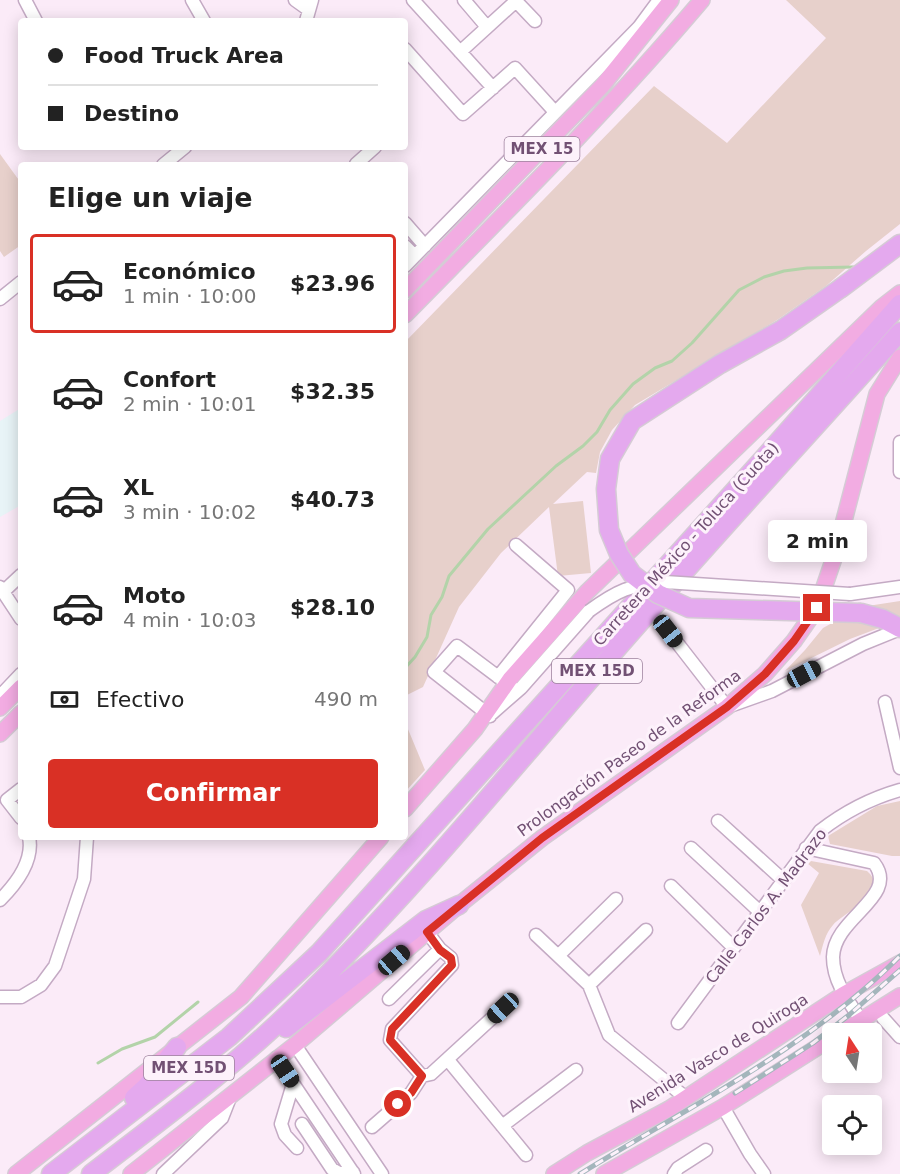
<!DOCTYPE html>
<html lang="es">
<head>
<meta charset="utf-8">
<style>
	body { margin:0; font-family:"DejaVu Sans",sans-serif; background:#f6f6f6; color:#222; height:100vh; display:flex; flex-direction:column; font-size:22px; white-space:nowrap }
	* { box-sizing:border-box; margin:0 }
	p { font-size:20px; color:#767676 }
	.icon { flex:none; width:33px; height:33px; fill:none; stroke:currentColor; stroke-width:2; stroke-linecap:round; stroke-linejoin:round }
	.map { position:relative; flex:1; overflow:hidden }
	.drawer { position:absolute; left:18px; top:162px; width:390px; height:678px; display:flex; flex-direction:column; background:#fff; border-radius:6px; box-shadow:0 3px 15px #0003 }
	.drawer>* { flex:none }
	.top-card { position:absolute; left:18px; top:18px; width:390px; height:132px; border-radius:6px; box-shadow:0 3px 15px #0003; display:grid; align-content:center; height:132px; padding:0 30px; background:#fff }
	.needle { width:39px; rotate:348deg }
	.fabs { position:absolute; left:822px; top:1023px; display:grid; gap:12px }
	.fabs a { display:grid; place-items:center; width:60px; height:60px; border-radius:6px; background:#fff; box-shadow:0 3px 15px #0003; font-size:30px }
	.end { position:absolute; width:27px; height:27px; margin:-14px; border:8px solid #d93025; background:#fff; box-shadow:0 0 0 3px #fff }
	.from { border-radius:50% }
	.bubble { position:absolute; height:42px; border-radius:6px; background:#fff; box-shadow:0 3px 15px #0003; font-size:20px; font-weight:700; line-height:42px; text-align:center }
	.car { position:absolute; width:18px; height:36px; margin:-18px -9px; border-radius:8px; box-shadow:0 0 4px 2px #0007; background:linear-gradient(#222 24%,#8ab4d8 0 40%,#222 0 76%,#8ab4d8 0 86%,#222 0) }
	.top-card b { display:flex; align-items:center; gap:21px; height:57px; font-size:22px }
	.top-card b+b { border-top:2px solid #e0e0e0 }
	.top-card i { width:15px; height:15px; background:#222 }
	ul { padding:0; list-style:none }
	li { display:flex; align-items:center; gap:18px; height:99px; margin:0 12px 9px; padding:0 18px; border:3px solid transparent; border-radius:6px }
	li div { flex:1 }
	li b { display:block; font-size:22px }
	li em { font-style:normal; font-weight:700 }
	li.selected { border-color:#d93025 }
	li>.icon { width:54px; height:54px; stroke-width:1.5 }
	h2 { padding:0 30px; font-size:27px; line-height:72px }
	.pay { display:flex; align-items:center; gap:15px; height:66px; padding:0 30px; font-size:22px }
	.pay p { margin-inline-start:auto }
	.button { display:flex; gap:12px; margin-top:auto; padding:12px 30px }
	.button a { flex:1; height:69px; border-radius:6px; background:#d93025; color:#fff; font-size:24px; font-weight:700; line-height:69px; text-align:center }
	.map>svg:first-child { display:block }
</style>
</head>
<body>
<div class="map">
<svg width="900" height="1174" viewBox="0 0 900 1174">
	<rect width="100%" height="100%" fill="#fbebf8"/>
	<path fill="#e8f4f7" d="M21 408V505L0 517V421Z"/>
	<path fill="#e7d0cb" d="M786 0H900V224L866 251 826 286 777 320 635 405 612 430 600 452 596 473 587 472 553 504 583 501 591 573 558 576 549 507 501 553 459 607 423 687 405 696V342L654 86 727 143 826 38Z
		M0 154 21 183V245L4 257 0 251Z
		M900 601V620L850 639 785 671 805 650 823 628 861 607Z
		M405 722 425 770 405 792Z
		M900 801V856H892L830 844 828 836 877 806Z
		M811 861 867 871C892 893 845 911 833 925 825 934 823 945 820 956L801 905 819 873 807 863Z"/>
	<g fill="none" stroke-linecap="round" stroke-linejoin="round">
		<path stroke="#b3d3a9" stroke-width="3" d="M405 668 415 657 427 637 431 615 442 597 449 576 488 529 556 466 583 446 597 432 610 410 633 384 655 368 672 361 692 343 739 290 764 277 784 271 807 268 853 267
			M98 1063 122 1049 155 1037 198 1002"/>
		<defs>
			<path id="minor" d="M25 0 36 21
				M192 0 204 21
				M295 0 309 10
				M413 0 493 88
				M464 0 487 27
				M515 0 535 21
				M306 21 312 0
				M405 49 463 114 515 68 555 112
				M460 52 516 1
				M163 165 185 147
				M357 165 356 164 375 147
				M405 223 425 246
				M405 246 415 256
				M405 266 639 27 659 0
				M0 299 21 282
				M900 442V472
				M0 587 21 619
				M3 592 21 575
				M850 594 900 587
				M668 631 727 707 772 691 863 644 900 629
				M498 677 568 590 516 545
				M0 696 21 674
				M885 702 900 768
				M489 716 521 688 589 611
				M490 716 434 672 457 646 517 691
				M21 789 7 800 21 818
				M718 821 783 880
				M691 848 760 912
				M806 848 874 863C900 897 834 917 833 957 833 981 848 1001 861 1020
				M671 886 733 947
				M0 900C16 884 34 861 29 837
				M427 932 440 949 451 958 452 965 392 1029 390 1040 422 1076 431 1074 503 1008
				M536 935 589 985 609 1035 686 1098
				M559 955 616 899
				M589 985 646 930
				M0 997H21L41 985 55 966 84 879 87 837
				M389 999 440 949
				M883 1018 900 1037
				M678 1023 820 831C843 813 872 798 900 790
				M295 1045 382 1174
				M276 1058 354 1174
				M448 1060 526 1155
				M293 1084 281 1124 285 1135 297 1148
				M723 1107 750 1154 764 1174
				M302 1124 332 1169 339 1173 353 1172
				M502 1126 576 1070
				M372 1127 411 1093 422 1076
				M163 1174 222 1118 231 1095
				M674 1174 678 1168 706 1150"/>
			<path id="major" d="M405 290 602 86 671 0
				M405 315C506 212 609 110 702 0
				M0 708 21 687
				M0 734 21 713
				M405 809 475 729 510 679 587 592 882 307 900 293
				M839 1034 900 996
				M16 1174 241 997 381 837
				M131 1174 295 1045 459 905 542 838 727 707 765 674 794 641 817 608 835 555 877 394 900 357
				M554 1174 587 1153 669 1109 844 994 900 963
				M604 1174 723 1107 832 1038"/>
			<path id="highway" d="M841 288 900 244
				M861 613 883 619 900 628
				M286 1028 426 920 459 905
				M134 1098 146 1087 177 1047
				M51 1174 229 1037 319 953 763 459 900 304
				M91 1174C161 1120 233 1068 296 1006 419 886 527 750 641 621 726 523 814 429 900 332"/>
		</defs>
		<use href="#minor" stroke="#c4aac4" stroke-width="15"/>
		<use href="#major" stroke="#d5cbd5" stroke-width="18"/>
		<use href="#highway" stroke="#d5cbd5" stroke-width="21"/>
		<use href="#minor" stroke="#fff" stroke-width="12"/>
		<use href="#major" stroke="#f2ace2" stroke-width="15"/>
		<use href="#highway" stroke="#e4a9ee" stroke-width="18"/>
		<defs>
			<path id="rail" d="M735 1093 813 1043 849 1015 900 970
				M580 1174C690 1106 807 1049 900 956"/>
		</defs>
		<use href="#rail" stroke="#a4b6bc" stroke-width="5"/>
		<use href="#rail" stroke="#fdf2fb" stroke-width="3" stroke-dasharray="9" stroke-linecap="butt"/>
		<defs>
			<path id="minor-bridge" d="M589 611C618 590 630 585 665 582L850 594"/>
			<path id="highway-bridge" d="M841 288 781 330 720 364 632 421 610 459 606 489 609 530 619 554 632 574 658 594 689 608 861 613"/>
		</defs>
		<use href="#minor-bridge" stroke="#c4aac4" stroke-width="15" stroke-linecap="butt"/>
		<use href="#highway-bridge" stroke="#d5cbd5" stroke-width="21" stroke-linecap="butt"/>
		<use href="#minor-bridge" stroke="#fff" stroke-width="12"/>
		<use href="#highway-bridge" stroke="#e4a9ee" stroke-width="18"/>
	</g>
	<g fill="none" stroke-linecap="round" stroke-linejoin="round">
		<path stroke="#d93025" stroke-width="8" d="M398 1104 411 1093 422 1076 390 1040 392 1029 452 965 451 958 440 950 427 932 542 838 727 707 765 674 794 641 817 608"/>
	</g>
	<g text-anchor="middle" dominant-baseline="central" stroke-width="6" stroke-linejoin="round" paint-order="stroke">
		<g fill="#fdf2fb" stroke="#9c819c" stroke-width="1.5">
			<rect x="504.5" y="137" width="75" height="24" rx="4.5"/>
			<rect x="552" y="659" width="90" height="24" rx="4.5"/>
			<rect x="144" y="1056" width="90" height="24" rx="4.5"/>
		</g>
		<g font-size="15" font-weight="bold" fill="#725174">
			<text x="542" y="149">MEX 15</text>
			<text x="597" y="671">MEX 15D</text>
			<text x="189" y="1068">MEX 15D</text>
		</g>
		<g font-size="16" fill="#725174" stroke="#fdf2fb">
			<text transform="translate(686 544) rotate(-48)">Carretera México - Toluca (Cuota)</text>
			<text transform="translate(629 753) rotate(-36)">Prolongación Paseo de la Reforma</text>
			<text transform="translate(766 906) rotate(-53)">Calle Carlos A. Madrazo</text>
			<text transform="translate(718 1053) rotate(-32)">Avenida Vasco de Quiroga</text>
		</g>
	</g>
</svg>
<div class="fabs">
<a><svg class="needle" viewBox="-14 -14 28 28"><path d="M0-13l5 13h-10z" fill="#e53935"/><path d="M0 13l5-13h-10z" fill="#767676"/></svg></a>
<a><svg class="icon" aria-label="locate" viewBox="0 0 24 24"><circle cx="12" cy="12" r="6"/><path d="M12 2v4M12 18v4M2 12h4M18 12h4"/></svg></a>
</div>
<i class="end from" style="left:398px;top:1104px"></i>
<i class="end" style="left:817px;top:608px"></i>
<div class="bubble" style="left:768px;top:520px;width:99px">2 min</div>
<i class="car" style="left:668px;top:631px;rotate:142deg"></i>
<i class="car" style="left:804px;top:674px;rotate:62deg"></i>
<i class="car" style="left:394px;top:960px;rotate:49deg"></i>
<i class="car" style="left:503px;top:1008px;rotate:227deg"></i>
<i class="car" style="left:285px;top:1071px;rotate:146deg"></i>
<div class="top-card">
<b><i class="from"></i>Food Truck Area</b>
<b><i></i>Destino</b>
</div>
<section class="drawer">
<h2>Elige un viaje</h2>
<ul>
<li class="selected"><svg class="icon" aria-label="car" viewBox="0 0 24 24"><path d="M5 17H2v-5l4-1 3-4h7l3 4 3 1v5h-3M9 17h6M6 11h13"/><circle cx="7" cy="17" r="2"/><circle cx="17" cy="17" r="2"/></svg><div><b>Económico</b><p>1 min · 10:00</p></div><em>$23.96</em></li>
<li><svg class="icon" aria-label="car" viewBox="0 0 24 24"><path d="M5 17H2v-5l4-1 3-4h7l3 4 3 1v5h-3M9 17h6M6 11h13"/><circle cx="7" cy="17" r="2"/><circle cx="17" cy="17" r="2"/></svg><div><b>Confort</b><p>2 min · 10:01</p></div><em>$32.35</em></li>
<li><svg class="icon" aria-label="car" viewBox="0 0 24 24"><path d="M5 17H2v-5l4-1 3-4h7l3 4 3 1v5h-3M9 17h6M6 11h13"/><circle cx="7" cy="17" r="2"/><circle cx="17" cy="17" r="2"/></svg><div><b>XL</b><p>3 min · 10:02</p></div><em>$40.73</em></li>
<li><svg class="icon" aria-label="car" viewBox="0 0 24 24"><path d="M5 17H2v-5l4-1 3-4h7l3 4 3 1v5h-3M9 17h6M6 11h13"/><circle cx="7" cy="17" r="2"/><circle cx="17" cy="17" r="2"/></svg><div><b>Moto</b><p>4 min · 10:03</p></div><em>$28.10</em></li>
</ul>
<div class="pay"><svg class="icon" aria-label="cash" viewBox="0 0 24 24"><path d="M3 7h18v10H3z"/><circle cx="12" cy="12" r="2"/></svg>Efectivo<p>490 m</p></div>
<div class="button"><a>Confirmar</a></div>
</section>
</div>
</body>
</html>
